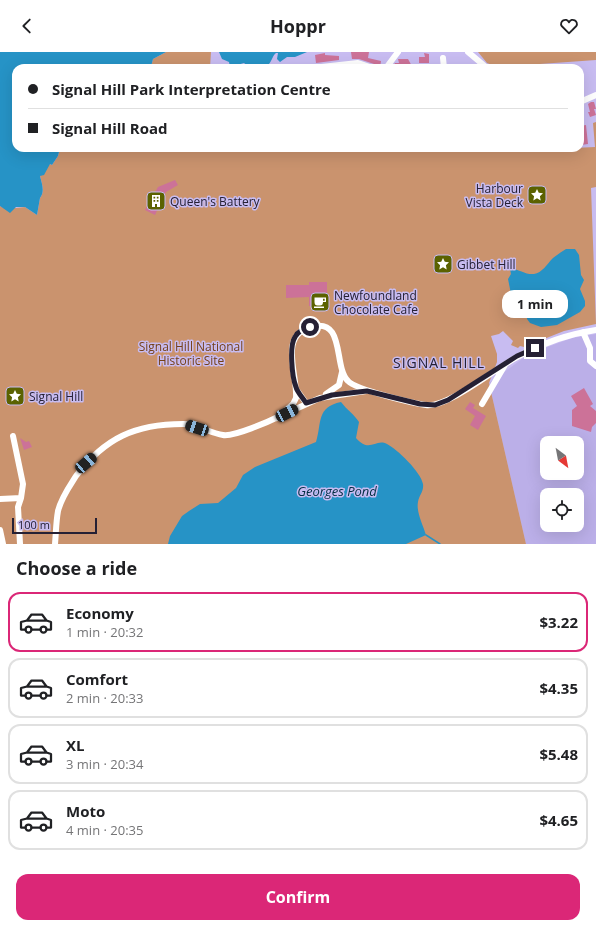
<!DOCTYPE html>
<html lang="en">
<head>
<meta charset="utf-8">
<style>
	body { margin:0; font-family:"Open Sans",sans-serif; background:#f6f6f6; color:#202124; height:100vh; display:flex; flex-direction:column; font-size:15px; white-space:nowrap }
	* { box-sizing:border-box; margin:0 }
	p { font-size:13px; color:#757577 }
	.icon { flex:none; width:22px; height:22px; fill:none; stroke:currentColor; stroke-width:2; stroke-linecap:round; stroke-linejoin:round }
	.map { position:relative; height:492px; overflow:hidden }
	.side { display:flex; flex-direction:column; background:#fff; flex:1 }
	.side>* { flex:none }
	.hud { position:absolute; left:12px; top:12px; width:572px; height:88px; border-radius:12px; box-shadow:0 4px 16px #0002; display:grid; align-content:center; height:88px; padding:0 16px; background:#fff }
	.needle { width:26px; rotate:148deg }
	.tools { position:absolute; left:540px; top:384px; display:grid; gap:8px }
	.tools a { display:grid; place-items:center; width:44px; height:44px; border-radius:8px; background:#fff; box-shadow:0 4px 16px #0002; font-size:20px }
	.scale { position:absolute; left:12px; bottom:10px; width:85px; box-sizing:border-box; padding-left:4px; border:2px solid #252034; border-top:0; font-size:11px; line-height:14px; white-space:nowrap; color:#252034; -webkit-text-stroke:3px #c8bcf1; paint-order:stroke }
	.end { position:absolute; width:18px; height:18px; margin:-9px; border:5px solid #252034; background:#fff; box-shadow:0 0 0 2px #fff }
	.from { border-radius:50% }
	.bubble { position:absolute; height:28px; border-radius:12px; background:#fff; box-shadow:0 4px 16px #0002; font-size:13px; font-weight:700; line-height:28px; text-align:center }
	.car { position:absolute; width:12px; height:24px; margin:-12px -6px; border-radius:5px; box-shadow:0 0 3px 1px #0007; background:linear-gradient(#222 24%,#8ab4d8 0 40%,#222 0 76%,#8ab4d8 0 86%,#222 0) }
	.hud b { display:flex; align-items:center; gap:14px; height:38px; font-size:15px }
	.hud b+b { border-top:1px solid #e0e0e0 }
	.hud i { width:10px; height:10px; background:#202124 }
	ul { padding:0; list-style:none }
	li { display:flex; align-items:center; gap:12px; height:60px; margin:0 8px 6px; padding:0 8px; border:2px solid #e0e0e0; border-radius:12px }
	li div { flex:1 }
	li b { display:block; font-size:15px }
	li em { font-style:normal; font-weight:700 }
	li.active { border-color:#db2777 }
	li>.icon { width:36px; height:36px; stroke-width:1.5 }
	h2 { padding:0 16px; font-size:18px; line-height:48px }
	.button { display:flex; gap:8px; margin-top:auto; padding:8px 16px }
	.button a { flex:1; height:46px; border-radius:12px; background:#db2777; color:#fff; font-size:16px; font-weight:700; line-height:46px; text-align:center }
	header { display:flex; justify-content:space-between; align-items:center; height:52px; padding:0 16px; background:#fff; font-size:18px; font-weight:700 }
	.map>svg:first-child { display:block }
</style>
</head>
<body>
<header><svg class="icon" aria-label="back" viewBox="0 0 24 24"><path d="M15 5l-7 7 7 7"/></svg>Hoppr<svg class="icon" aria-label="heart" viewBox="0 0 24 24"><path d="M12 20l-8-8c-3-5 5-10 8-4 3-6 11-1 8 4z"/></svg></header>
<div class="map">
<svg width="596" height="492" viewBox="0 0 596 492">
	<rect width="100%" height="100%" fill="#c8bcf1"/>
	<path fill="#bbafe8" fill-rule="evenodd" d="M596 282V492H526L489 331 522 307 545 296 572 286ZM547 391H577V421H547ZM547 443H577V473H547Z"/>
	<path fill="#ca936e" d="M166 0H211L210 16H139L151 15 153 7Z
		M478 0H596V8L497 15 487 11Z
		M596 70V135L591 136 596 272 564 279 524 295 520 294 518 296 511 293 513 289 503 279 499 282 491 284 497 302V310L489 331 526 492H0V154L6 157 25 155 37 163 40 146C45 140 42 132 40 124L48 113 50 112 52 113 58 104 60 96H504L512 99 595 95 593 71Z"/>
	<path fill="#2693c6" d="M0 0H166L153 7 151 15 16 16V96H60L58 104 52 113 50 112 44 123 40 124C42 132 45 140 40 146L37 163 25 155H16L10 161 0 154Z
		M219 0H307L295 5H287L280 10 277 7 278 1H276C272 4 272 10 267 14L261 12 249 15 244 11 230 15 229 10 222 7Z
		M566 197H575L579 203 581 223 584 228 580 237 585 249V254L580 260 557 273 541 275 530 271 527 267 526 257 521 254 509 258 506 255 511 242 508 227 511 222 510 217C518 216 525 223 534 222 542 221 547 212 553 206 557 203 561 200 566 197Z
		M341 350C347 358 354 362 359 370L356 386C370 402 375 386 387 392 397 397 421 420 423 432 424 440 419 443 418 450 416 460 423 473 426 483L406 492H168L170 484 182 464 189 459 200 452 218 451 236 436 243 423 255 415 316 390C322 371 316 355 341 350Z"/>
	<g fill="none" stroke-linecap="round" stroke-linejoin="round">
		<path stroke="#2693c6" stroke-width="1.5" d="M426 483 440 492"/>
	</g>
	<path fill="#cc7298" d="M351 0H369L368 6 381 9 380 16H377L374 12 359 7H352Z
		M325 1V3L339 4V8L316 11 315 3Z
		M424 1 429 2V11H419V5H425Z
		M398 7H408L413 16H392L395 11H399Z
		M591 50H594L596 57H594L596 63 590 65 588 60H590L588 52Z
		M586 73 588 92 581 93 580 74Z
		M175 128 178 133 166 140 155 163 145 158 158 135Z
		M309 230H327V253H325V255L313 256V254H309V245L286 246V233H309Z
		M584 336 593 352 590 354 596 359V371L592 375 591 380 572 374V358L577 354 571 344Z
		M470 350 475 353 473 356 486 364 478 378 470 373 475 364 465 357Z
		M20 386 26 390 29 389 32 395 24 398Z"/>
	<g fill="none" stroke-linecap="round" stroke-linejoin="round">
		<path stroke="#fff" stroke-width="6" d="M468 0 487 16
			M443 6 444 16
			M312 16 358 11 373 16
			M386 16 398 0
			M580 50 596 43
			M583 280 590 296V309L596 314
			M296 337 306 351
			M326 342 339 333 342 320
			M482 352 505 313
			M289 360 320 346 366 339
			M277 366 293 352 296 346C298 323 278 283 311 275 346 265 333 315 348 329 357 338 412 351 426 353 448 356 497 315 519 304 543 291 569 282 596 278
			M13 384 23 432 21 446
			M0 447 21 446 18 455 20 492
			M0 478 3 492
			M55 492C56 481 56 470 58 459 61 446 69 435 76 424 105 386 135 372 183 372 196 372 210 381 223 383 234 385 270 369 280 364"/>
	</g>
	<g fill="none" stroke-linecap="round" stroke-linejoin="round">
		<path stroke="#252034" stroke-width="5" d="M310 275C304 277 298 279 295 285 289 294 292 325 296 335 297 340 303 346 306 351L332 343 367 339 420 352 435 353 448 348 517 304 535 296"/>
	</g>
	<defs>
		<symbol id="sight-square" viewBox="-11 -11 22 22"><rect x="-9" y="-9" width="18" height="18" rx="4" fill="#5b6200" stroke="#c8bcf1"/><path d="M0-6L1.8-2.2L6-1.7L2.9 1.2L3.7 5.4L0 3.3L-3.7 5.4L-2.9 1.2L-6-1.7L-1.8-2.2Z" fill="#fff"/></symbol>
		<symbol id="building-square" viewBox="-11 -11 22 22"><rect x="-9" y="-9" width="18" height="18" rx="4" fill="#5b6200" stroke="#c8bcf1"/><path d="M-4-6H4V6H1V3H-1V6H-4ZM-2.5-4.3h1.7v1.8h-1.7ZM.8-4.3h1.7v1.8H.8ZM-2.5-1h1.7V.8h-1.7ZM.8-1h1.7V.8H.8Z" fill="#fff"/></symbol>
		<symbol id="cafe-square" viewBox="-11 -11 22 22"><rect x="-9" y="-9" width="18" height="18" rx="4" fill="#5b6200" stroke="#c8bcf1"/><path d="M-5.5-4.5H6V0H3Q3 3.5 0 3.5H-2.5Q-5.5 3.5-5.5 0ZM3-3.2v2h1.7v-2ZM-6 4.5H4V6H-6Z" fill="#fff"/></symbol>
	</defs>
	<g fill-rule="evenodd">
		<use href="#sight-square" x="526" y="132" width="22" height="22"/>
		<use href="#building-square" x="145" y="138" width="22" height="22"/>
		<use href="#sight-square" x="432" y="201" width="22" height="22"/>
		<use href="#cafe-square" x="309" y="239" width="22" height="22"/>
		<use href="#sight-square" x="4" y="333" width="22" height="22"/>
	</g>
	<g text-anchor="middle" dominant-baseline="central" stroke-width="3" stroke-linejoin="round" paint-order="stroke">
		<g font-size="12" fill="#252034" stroke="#c8bcf1" text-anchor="start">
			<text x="523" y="136" text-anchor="end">Harbour<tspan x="523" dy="14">Vista Deck</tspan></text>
			<text x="170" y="149">Queen's Battery</text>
			<text x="457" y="212">Gibbet Hill</text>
			<text x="334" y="243">Newfoundland<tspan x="334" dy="14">Chocolate Cafe</tspan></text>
			<text x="29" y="344">Signal Hill</text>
		</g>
		<g font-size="12" fill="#744017" stroke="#c8bcf1">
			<text x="191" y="294">Signal Hill National<tspan x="191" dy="14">Historic Site</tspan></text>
		</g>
		<g font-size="13" font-style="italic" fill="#002e43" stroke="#c8bcf1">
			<text x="337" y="439">Georges Pond</text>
		</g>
		<g font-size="14" letter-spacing="1" fill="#252034" stroke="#c8bcf1">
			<text x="439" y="310">SIGNAL HILL</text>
		</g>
	</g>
</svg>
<div class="tools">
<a><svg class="needle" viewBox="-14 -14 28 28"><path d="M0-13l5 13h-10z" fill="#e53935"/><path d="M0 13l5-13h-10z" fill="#757577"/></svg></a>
<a><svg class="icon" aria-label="locate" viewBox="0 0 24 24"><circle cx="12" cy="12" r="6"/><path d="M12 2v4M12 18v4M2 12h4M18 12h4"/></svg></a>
</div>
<div class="scale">100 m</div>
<i class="end from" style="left:310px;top:275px"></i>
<i class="end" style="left:535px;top:296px"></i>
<div class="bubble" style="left:502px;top:238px;width:66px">1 min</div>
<i class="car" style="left:287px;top:361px;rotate:63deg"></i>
<i class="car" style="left:197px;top:376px;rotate:288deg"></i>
<i class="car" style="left:86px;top:411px;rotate:49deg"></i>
<div class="hud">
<b><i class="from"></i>Signal Hill Park Interpretation Centre</b>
<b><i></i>Signal Hill Road</b>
</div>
</div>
<section class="side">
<h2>Choose a ride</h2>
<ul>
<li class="active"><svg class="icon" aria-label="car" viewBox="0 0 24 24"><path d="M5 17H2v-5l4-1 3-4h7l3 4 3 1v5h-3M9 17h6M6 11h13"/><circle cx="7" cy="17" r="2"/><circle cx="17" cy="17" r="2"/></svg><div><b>Economy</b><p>1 min · 20:32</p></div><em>$3.22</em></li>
<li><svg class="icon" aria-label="car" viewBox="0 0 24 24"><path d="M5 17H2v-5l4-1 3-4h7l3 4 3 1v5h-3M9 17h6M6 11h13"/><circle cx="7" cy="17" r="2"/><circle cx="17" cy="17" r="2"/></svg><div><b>Comfort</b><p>2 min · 20:33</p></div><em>$4.35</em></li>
<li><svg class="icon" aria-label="car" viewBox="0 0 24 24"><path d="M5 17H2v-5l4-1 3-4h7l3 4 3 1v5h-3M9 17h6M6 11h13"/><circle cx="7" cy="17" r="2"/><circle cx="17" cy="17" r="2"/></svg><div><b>XL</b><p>3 min · 20:34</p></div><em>$5.48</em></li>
<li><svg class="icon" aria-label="car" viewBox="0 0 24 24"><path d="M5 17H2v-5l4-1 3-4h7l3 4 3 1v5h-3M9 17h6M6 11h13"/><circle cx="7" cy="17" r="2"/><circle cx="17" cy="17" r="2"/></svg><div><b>Moto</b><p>4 min · 20:35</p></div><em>$4.65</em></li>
</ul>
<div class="button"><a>Confirm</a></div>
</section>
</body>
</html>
